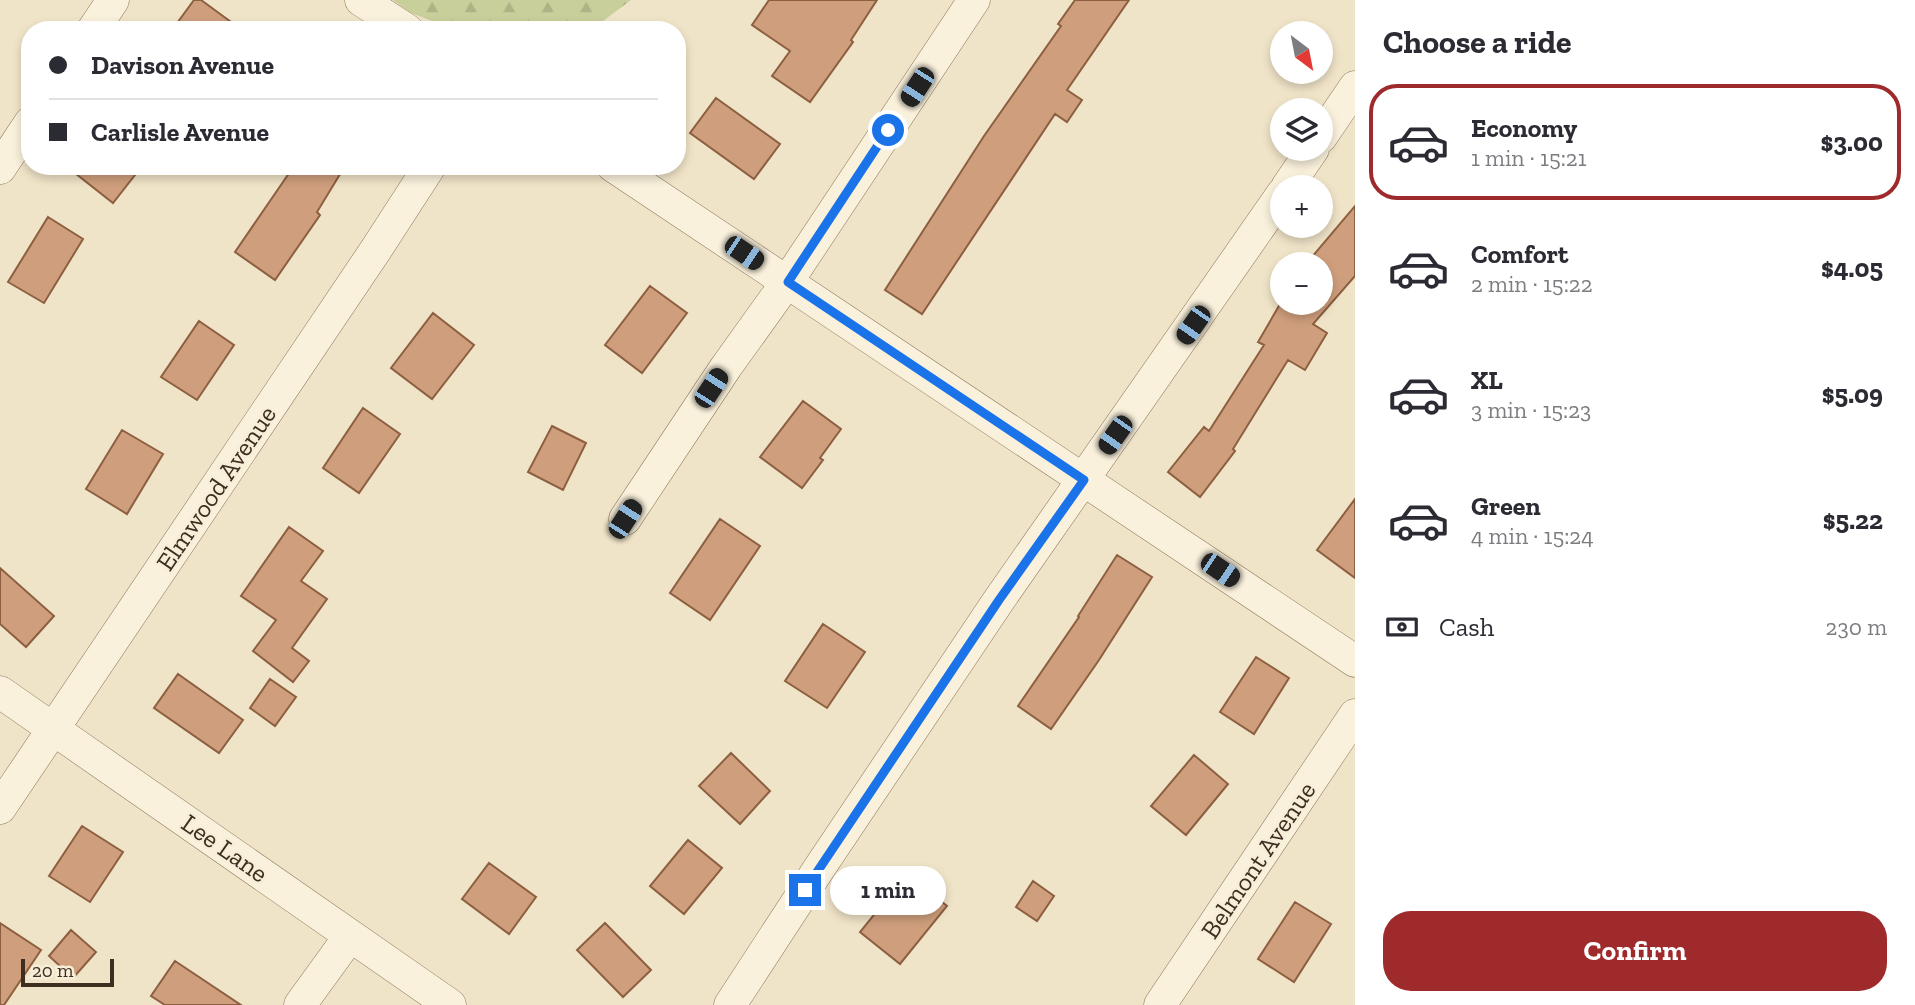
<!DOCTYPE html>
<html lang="en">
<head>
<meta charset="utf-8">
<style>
	body { margin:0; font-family:"Zilla Slab",serif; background:#f2f2f3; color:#2b2b33; height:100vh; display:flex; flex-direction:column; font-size:26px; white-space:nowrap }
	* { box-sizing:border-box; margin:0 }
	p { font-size:23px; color:#7c7c81 }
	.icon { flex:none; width:38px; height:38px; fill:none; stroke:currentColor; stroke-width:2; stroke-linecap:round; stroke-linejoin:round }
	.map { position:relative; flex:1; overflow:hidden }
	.drawer { display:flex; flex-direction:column; background:#fff; width:560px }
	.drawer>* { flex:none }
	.guide { position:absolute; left:21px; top:21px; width:665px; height:154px; border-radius:28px; box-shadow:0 4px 10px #0003; display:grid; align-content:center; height:154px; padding:0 28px; background:#fff }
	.needle { width:46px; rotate:148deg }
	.tools { position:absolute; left:1270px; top:21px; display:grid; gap:14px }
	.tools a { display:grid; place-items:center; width:63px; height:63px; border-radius:50%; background:#fff; box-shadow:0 4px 10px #0003; font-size:35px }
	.scale { position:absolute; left:21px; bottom:18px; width:93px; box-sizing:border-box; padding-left:7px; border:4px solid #3d2e20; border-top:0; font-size:19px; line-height:24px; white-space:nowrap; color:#3d2e20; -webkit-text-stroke:5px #f7eed8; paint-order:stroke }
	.end { position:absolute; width:32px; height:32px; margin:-16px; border:9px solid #1a73e8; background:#fff; box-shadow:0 0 0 4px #fff }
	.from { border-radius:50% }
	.bubble { position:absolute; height:49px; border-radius:24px; background:#fff; box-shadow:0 4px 10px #0003; font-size:23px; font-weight:700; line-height:49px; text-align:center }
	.car { position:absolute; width:21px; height:42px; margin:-21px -10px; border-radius:9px; box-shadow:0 0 5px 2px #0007; background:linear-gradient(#222 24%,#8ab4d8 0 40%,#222 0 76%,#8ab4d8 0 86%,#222 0) }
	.guide b { display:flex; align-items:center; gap:24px; height:66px; font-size:26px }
	.guide b+b { border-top:2px solid #e1e1e2 }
	.guide i { width:18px; height:18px; background:#2b2b33 }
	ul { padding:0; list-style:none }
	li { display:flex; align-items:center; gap:21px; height:116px; margin:0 14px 10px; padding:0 14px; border:4px solid transparent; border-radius:28px }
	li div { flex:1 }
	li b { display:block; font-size:26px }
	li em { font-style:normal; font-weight:700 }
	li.selected { border-color:#9e2a2b }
	li>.icon { width:63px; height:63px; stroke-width:1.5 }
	h2 { padding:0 28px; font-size:32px; line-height:84px }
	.pay { display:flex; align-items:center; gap:18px; height:77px; padding:0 28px; font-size:26px }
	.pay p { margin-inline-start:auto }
	.primary-button { display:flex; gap:14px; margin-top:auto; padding:14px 28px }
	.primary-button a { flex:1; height:80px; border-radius:28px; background:#9e2a2b; color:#fff; font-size:28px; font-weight:700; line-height:80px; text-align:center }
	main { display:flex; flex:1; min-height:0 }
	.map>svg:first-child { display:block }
</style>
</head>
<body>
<main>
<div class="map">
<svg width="1355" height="1005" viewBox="0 0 1355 1005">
	<defs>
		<pattern id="forest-firs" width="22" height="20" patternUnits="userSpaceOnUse" patternTransform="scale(1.75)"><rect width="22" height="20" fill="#c9cf9b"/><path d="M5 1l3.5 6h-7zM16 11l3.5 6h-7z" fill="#aeb285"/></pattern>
	</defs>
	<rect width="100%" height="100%" fill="#f0e4c8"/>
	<path fill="url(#forest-firs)" d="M393 0H631L591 30H456L411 13Z"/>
	<path fill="#cf9f7d" stroke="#8d5f41" stroke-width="2" d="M194 0H201L242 30H172Z
		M769 0H877L851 40 853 42 810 102 772 76 790 51 752 25Z
		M1075 0H1129L1067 90 1082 100 1067 122 1055 114 922 314 885 290 984 136 1061 26 1058 24Z
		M716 98 780 144 754 179 690 133Z
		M66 166H142L113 203Z
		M294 166H345L317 212 320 215 275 280 235 252Z
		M1355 206V276L1313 324 1327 333 1305 370 1288 360 1233 449 1235 451 1200 497 1168 472 1204 427 1209 431 1264 345 1258 342 1283 299V303H1321V264H1306Z
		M48 217 83 239 44 303 8 282Z
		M650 286 687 313 642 373 605 345Z
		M433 313 474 345 432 399 391 368Z
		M199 321 234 345 197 400 161 377Z
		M803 401 841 429 820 458 823 460 802 488 760 457Z
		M363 408 400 434 359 493 323 468Z
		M552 426 586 443 563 490 528 472Z
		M122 430 163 454 127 514 86 489Z
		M1355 499V578L1317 550Z
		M720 519 760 546 710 620 670 593Z
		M289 527 323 551 301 581 327 599 292 648 309 661 293 682 253 651 276 620 241 596Z
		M1117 555 1152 577 1099 660 1051 729 1018 706 1079 617 1078 616Z
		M0 568 54 616 26 647 0 624Z
		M823 624 865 652 827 708 785 681Z
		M1256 657 1289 678 1254 734 1220 712Z
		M178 674 243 720 219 753 154 708Z
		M270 679 296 697 275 726 250 708Z
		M731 753 770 791 740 824 699 786Z
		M1194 755 1228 784 1186 835 1151 806Z
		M82 826 123 852 90 902 49 876Z
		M688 840 722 868 684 914 650 886Z
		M489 863 536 897 509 934 462 899Z
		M907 874 947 906 900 964 860 932Z
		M1033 881 1054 896 1037 921 1016 907Z
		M1295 902 1331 924 1294 982 1258 959Z
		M0 923 41 950 4 1005H0Z
		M605 923 651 970 623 997 577 950Z
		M71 930 96 952 73 978 49 956Z
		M175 961 241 1005H165L151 996Z"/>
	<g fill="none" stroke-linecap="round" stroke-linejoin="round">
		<defs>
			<path id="street" d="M361 0 407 30
				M93 30 113 0
				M1321 137 1355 87
				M613 166 1355 661
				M0 168 30 123
				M1287 187 1313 149
				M625 519 726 367 787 282 974 0
				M0 692 450 1005
				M0 808 377 248 430 166
				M300 1005 350 936
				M730 1005 820 867 999 600 1283 193
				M1160 1005 1355 715"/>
		</defs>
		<use href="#street" stroke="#8d765c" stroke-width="33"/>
		<use href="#street" stroke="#faf1dc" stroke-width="32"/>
	</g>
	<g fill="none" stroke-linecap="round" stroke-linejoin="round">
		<path stroke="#1a73e8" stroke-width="9" d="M805 890 999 600 1084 480 788 282 888 130"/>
	</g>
	<g text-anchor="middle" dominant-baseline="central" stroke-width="5" stroke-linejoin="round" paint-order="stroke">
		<g font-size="26" fill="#3d2e20" stroke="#f7eed8">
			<text transform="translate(216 488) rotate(-56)">Elmwood Avenue</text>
			<text transform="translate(225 848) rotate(35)">Lee Lane</text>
			<text transform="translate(1258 860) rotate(-56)">Belmont Avenue</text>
		</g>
	</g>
</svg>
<div class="tools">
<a><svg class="needle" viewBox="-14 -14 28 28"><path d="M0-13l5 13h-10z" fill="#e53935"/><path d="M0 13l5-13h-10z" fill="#7c7c81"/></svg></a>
<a><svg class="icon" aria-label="layers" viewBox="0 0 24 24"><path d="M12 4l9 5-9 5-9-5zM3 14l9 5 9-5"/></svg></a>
<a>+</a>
<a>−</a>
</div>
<div class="scale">20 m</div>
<i class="end from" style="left:888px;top:130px"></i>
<i class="end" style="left:805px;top:890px"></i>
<div class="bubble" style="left:830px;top:866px;width:116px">1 min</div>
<i class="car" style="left:917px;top:87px;rotate:213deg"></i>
<i class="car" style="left:744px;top:253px;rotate:124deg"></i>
<i class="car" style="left:1193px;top:325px;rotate:215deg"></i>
<i class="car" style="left:711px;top:388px;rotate:33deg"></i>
<i class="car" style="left:1115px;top:435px;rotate:215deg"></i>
<i class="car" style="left:625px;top:519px;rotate:33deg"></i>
<i class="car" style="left:1220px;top:570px;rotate:124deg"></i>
<div class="guide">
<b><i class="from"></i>Davison Avenue</b>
<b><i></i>Carlisle Avenue</b>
</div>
</div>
<section class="drawer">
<h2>Choose a ride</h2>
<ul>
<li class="selected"><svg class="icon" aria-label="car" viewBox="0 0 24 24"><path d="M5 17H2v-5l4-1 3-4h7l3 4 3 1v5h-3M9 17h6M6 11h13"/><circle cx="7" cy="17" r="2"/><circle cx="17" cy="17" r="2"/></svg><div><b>Economy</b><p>1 min · 15:21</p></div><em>$3.00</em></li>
<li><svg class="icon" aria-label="car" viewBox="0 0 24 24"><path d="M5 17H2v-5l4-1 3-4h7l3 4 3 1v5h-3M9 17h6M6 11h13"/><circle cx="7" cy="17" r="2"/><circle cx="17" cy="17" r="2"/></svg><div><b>Comfort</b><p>2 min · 15:22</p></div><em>$4.05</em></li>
<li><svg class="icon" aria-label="car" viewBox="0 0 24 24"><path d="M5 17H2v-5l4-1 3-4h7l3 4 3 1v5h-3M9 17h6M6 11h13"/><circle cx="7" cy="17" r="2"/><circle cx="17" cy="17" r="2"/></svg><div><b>XL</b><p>3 min · 15:23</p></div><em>$5.09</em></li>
<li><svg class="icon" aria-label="car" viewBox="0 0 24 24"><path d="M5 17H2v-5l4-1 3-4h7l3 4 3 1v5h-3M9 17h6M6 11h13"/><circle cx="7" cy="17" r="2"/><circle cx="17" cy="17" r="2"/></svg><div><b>Green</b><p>4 min · 15:24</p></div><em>$5.22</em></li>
</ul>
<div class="pay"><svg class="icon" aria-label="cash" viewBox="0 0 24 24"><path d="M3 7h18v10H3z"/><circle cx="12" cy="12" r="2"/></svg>Cash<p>230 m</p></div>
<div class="primary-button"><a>Confirm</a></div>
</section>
</main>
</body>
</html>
